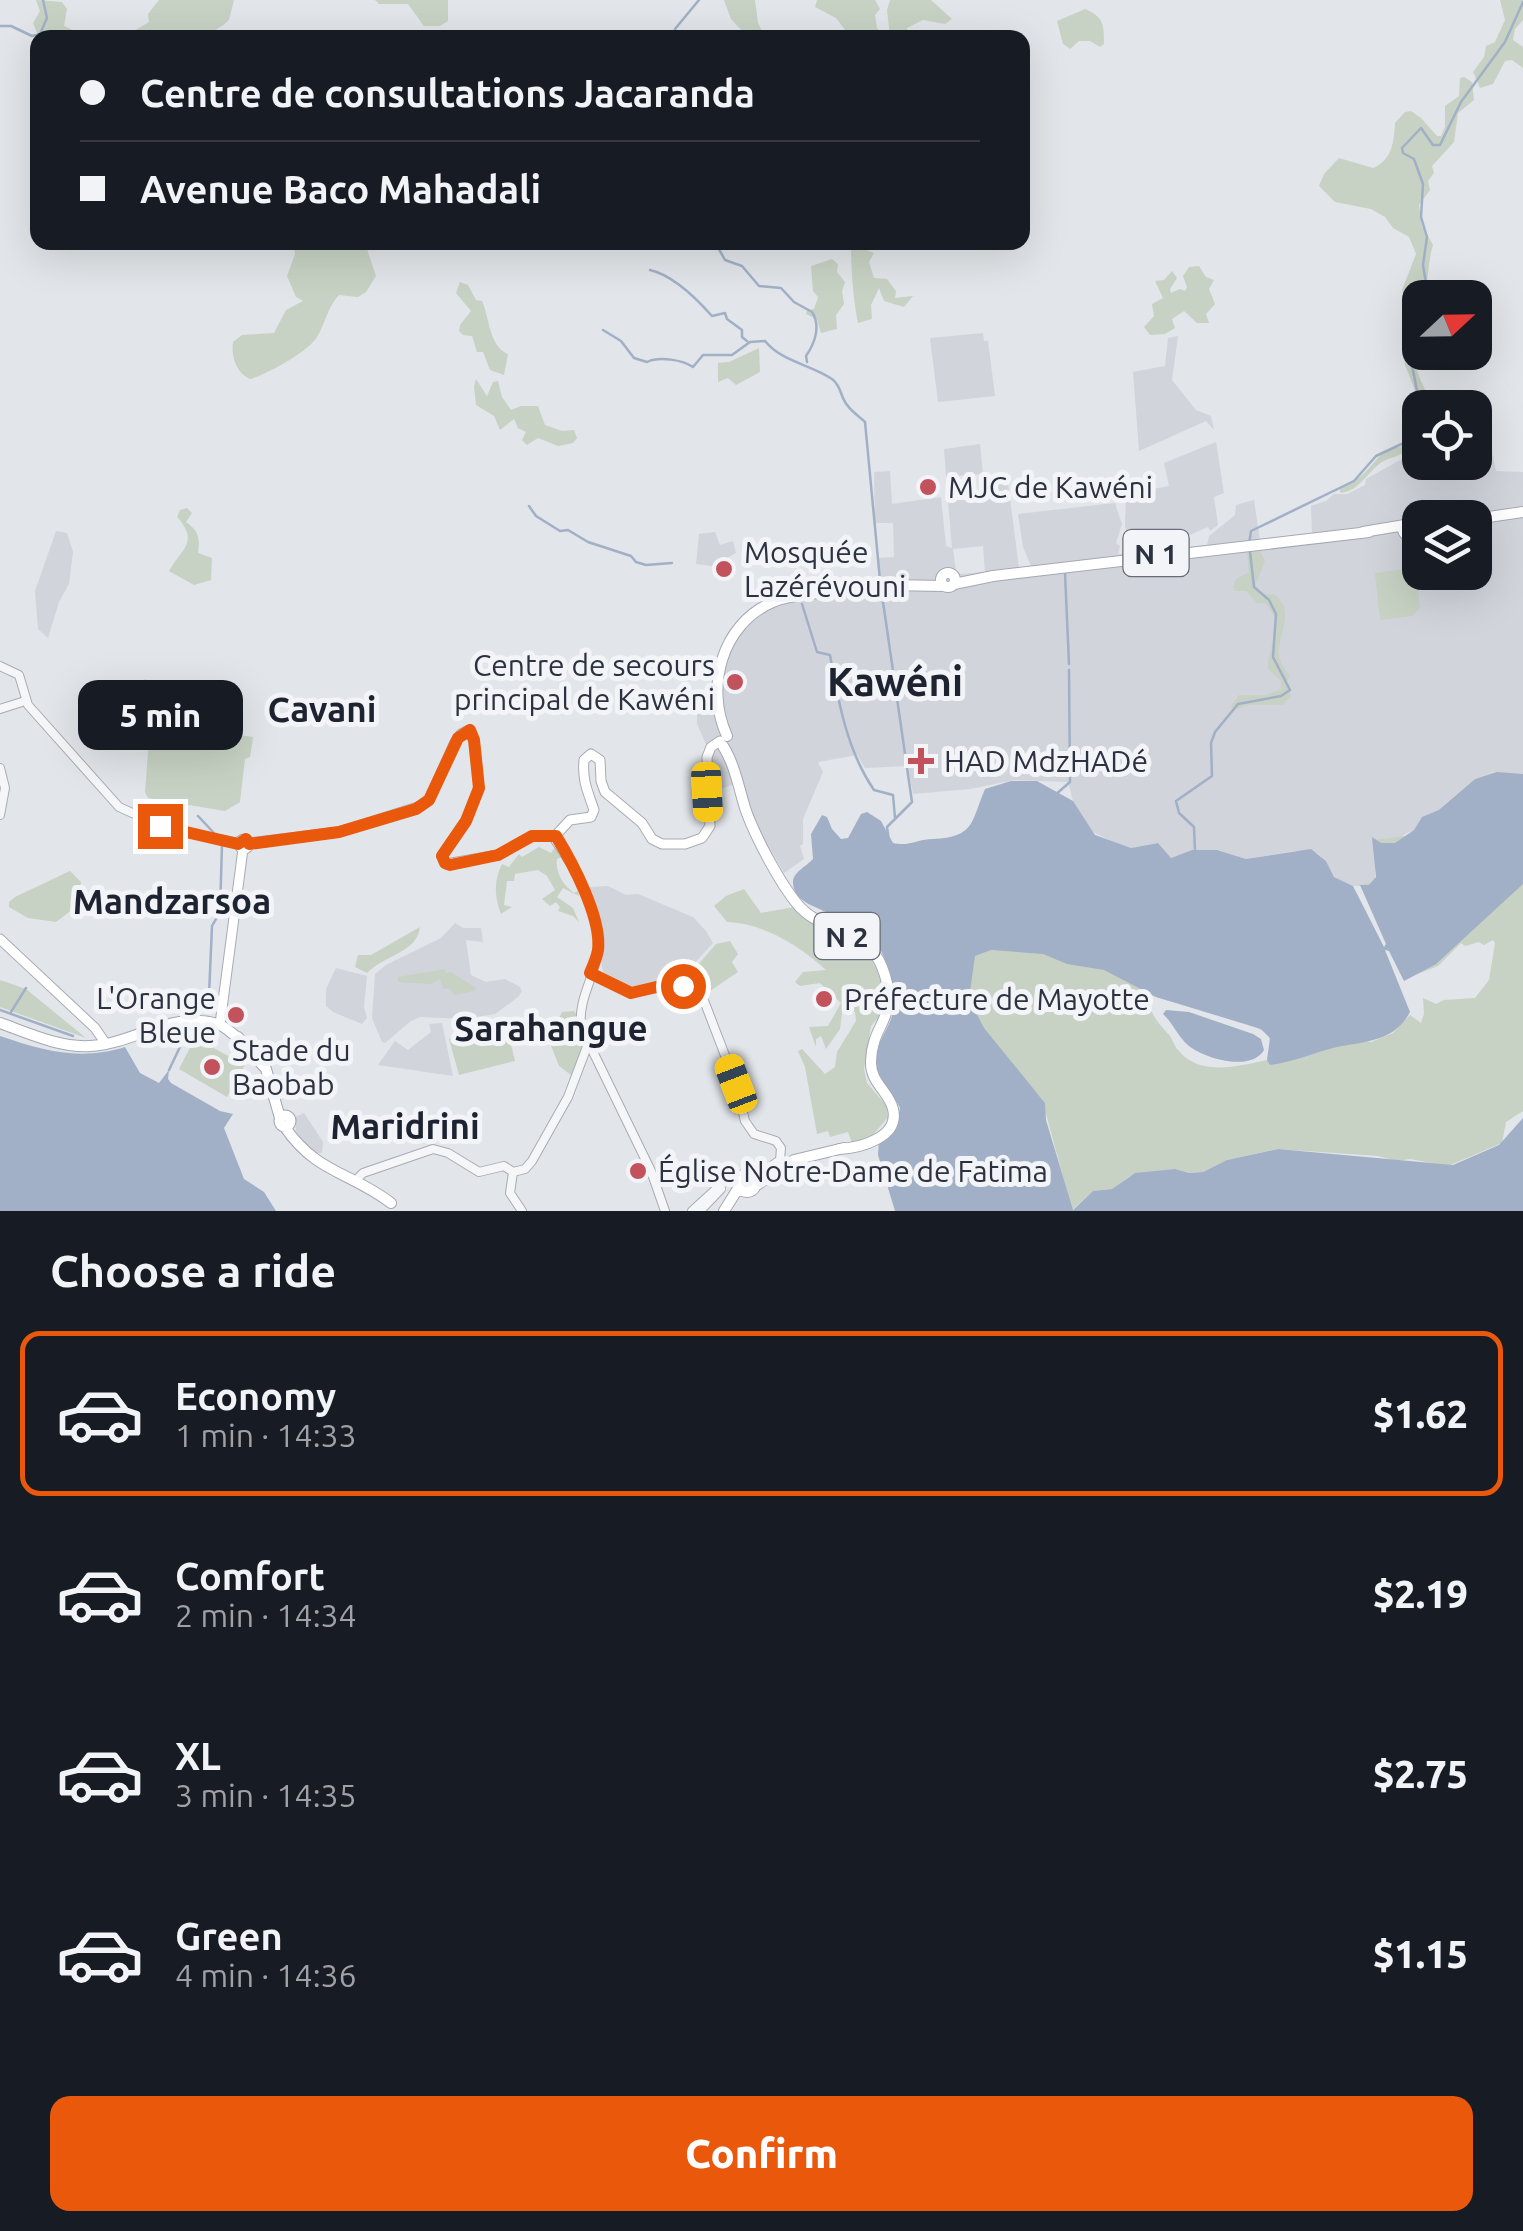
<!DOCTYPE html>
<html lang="en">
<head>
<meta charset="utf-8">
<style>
	body { margin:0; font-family:Ubuntu,sans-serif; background:#242831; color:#f1f3f6; height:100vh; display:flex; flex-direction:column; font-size:38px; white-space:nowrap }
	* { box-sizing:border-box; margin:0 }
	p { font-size:32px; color:#9ea1a6 }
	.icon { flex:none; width:55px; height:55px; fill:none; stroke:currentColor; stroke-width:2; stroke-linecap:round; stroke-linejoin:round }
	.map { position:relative; height:1211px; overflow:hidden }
	.drawer { display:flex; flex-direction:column; background:#171b24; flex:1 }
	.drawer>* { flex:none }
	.hud { position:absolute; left:30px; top:30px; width:1000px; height:220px; border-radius:20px; box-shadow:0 10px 40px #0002; display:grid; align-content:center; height:220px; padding:0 50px; background:#171b24 }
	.needle { width:65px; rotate:68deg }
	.buttons { position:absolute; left:1402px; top:280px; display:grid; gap:20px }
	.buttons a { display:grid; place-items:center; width:90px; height:90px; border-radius:20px; background:#171b24; box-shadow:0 10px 40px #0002; font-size:50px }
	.end { position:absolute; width:45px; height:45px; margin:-22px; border:12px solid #ea580c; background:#fff; box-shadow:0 0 0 5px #fff }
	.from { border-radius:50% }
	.bubble { position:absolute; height:70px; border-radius:20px; background:#171b24; box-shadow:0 10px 40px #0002; font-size:32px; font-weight:800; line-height:70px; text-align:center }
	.car { position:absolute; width:30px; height:60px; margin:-30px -15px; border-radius:12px; box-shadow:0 0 8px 2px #0007; background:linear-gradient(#f5c518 24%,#345 0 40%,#f5c518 0 76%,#345 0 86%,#f5c518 0) }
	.hud b { display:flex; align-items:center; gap:35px; height:95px; font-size:38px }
	.hud b+b { border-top:2px solid #363941 }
	.hud i { width:25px; height:25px; background:#f1f3f6 }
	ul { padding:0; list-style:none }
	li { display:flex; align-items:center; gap:30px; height:165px; margin:0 20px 15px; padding:0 30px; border:5px solid transparent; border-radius:20px }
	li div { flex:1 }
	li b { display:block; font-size:38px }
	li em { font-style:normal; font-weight:800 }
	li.active { border-color:#ea580c }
	li>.icon { width:90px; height:90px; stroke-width:1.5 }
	h2 { padding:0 50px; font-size:45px; line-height:120px }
	.cta { display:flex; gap:20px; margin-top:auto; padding:20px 50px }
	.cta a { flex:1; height:115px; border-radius:20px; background:#ea580c; color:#fff; font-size:40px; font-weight:800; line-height:115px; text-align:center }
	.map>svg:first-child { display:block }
</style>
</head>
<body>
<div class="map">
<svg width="1523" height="1211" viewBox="0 0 1523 1211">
	<rect width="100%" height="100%" fill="#e2e5e9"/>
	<path fill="#d1d4db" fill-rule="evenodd" d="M983 333 984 341H988L995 396 938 402 930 338Z
		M1178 336 1172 380 1196 410 1211 416 1214 430 1206 421 1139 451 1133 372 1165 366 1168 338Z
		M1475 422H1485L1496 471 1523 472V774L1492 772 1475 779 1439 810 1422 817 1414 830 1405 834 1375 863V880L1366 886H1353L1334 877 1326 861 1317 853 1294 851 1246 859 1217 850H1192L1171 858 1158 843 1131 848 1113 842 1091 831 1073 801 1068 782 1014 780 970 789 913 794 908 766 865 768 857 755 818 762 823 772 803 819V844L800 846 804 859 784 873 757 826 740 782 718 790 711 788 708 749 697 724V707L698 702 714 701 724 645 769 601 879 584 877 558 894 557 893 523H875L874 472 890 471 892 504 941 497 946 546 952 548 947 489 973 486 978 501 982 485 1008 483 1019 568 1031 566 1023 547 1018 514 1115 503 1122 524 1116 543 1120 546 1118 554 1207 545 1209 536 1235 515 1236 505 1254 500 1260 541 1312 534 1311 506 1326 501 1334 494H1347L1365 485 1366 479 1402 459 1417 457 1420 452V462H1475ZM1420 518H1475V572H1420ZM983 546 985 572 961 574 956 571 953 549Z
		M1216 442 1224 493 1214 497 1218 525 1210 531 1208 527 1178 540 1130 546 1125 526 1126 494 1169 486 1164 463Z
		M980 444 983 474 946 477 944 449Z
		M56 531 67 533 73 552 69 584 59 602 48 638 38 629 35 591Z
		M715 532 720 545 733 541 736 553 712 566 696 564 699 534Z
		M144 679 189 693 153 727 128 721Z
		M608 886 626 895 638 894 693 917 706 931 713 943 691 967 695 988 680 983 631 992 604 976 601 961 605 943 589 893 590 887Z
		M455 923 463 928H481L483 942 466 940 471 975 486 982 505 979 520 987 522 991 518 997 495 1014 465 1019 420 1017 411 1021 385 1043 382 1042 372 1018 375 974 386 965 441 938Z
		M336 968 367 976 364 1007 367 1018 362 1024 333 1012 326 1006V989Z
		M442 1023 453 1076 378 1065 395 1041 408 1050 431 1032 429 1024Z
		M304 1113 323 1142 322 1153H312L296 1131 295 1117Z"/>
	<path fill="#c7d2c4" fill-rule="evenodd" d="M36 0 62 2 67 9 64 26 77 32 79 37 37 33 33 23 40 11Z
		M159 0H234L229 20C208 40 188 38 163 32L156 37H132L134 31 149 22 148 14Z
		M375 0H448V21L440 26H424L408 4H379Z
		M724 0H755L758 23 765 37H748L731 19Z
		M817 0H875L880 9 875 15 877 28 883 37 849 35 836 18 815 7Z
		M890 0H931L952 19 945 24 923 20 907 28 908 37H890L887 10Z
		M1500 0H1523V20L1515 29 1513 40 1523 47V68L1512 60 1505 61 1493 84 1480 88 1473 72 1484 57 1486 46 1495 42 1505 20Z
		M1085 9C1104 17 1104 25 1104 44L1100 47 1090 41H1079L1070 49 1063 44 1057 21Z
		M1464 77 1472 82 1474 100 1458 113 1454 142 1432 166 1434 173 1428 181 1430 190 1419 205 1422 226 1433 245C1428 261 1429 275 1425 292L1416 295 1420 299C1420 322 1410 348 1417 370 1421 384 1428 391 1429 407L1420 408V445L1411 444C1403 459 1389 455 1378 465 1365 476 1359 490 1341 493L1339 489C1346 482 1354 482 1361 476 1377 463 1378 449 1401 447L1409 435 1410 417 1417 409 1418 398 1405 365 1402 346 1407 309 1402 290 1416 254 1409 237 1393 228 1385 217 1371 209 1335 202 1319 186 1324 174 1339 158 1373 168C1392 160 1394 142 1395 123L1405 112 1411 111 1421 118 1437 136H1441L1445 127V106L1459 96 1460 78Z
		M294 243H365L376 276 366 292 358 297 339 295C327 308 326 322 317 337 309 351 266 375 250 379 236 373 231 356 233 342L242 335 274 333 286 310 303 301 296 297 287 276 295 254Z
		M851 243H859V247L874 253 869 262 874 278 887 279 896 291 895 298 913 296 904 307 884 301 879 288 871 305 872 319 858 323C853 299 851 268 851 243Z
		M832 259 838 264 837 272 845 282 842 291 844 304 836 315 837 329 821 333 817 319 806 314 807 310 814 309 818 297 813 291 811 266Z
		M1199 266 1206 277 1214 280 1209 289 1215 304 1206 314 1209 323H1197L1184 311 1172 319 1175 328 1165 334 1150 335 1144 327 1154 316 1152 304 1163 298 1155 281 1164 280 1172 271 1177 278 1170 289 1171 293 1180 289 1185 291 1187 287 1183 276 1189 267Z
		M460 282 468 285 476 300 482 301C490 319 489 346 508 354L504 375 490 370 483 352H477L472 336 463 335 459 331 460 325 471 311 456 293Z
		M759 348 760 372 736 385 728 378 718 382V363L729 362Z
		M476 379 487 396 493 382 498 381 502 397 511 410 521 406H538L545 425 562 431 574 430 577 438 573 443 558 446 538 438 527 445 522 440 526 432 518 428 514 419 500 430 494 416 476 405 474 387Z
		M187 508 192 513 186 522C199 531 200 538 198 553L212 558 211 580 194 585 169 571C181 549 200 542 177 517L180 510Z
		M1260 551 1265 561 1255 586 1260 595 1274 594C1296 610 1278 633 1279 654 1280 663 1285 670 1290 676L1286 683 1291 696 1283 705H1248L1234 710 1231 706 1239 695H1266L1281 689V681L1268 669C1267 655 1279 630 1275 618 1273 613 1269 609 1266 603H1257L1246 591H1235L1233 587 1236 579 1249 572 1247 552Z
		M1415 568 1420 608 1412 616 1380 620 1375 573Z
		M178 711 234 719 233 734 253 737 250 757 245 759 240 802 225 811 148 798 145 792 149 740Z
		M1497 772 1523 774V1111L1506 1122 1502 1143 1448 1166 1410 1159 1397 1161 1378 1156 1277 1149 1227 1160 1203 1172 1189 1173 1175 1169 1130 1176 1112 1189 1093 1191 1072 1210 1042 1099 920 964 946 927 1371 1042 1393 1033 1410 1015 1421 1023 1424 1014 1423 998 1436 1004 1444 1000 1475 998 1489 980 1495 943 1493 940 1484 945 1479 942 1465 946 1461 943 1438 966 1405 979 1360 885 1379 881 1375 840 1413 835 1425 822 1422 817C1452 809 1465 776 1497 772ZM1150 995C1169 1002 1263 1022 1269 1037 1272 1043 1269 1054 1267 1060 1239 1066 1199 1077 1178 1050 1174 1046 1173 1040 1170 1036 1158 1022 1148 1014 1150 995Z
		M539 847 551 853 555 847 559 848 564 856 557 859C555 872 563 885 574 893L578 891 579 896 563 888 557 897 573 908 579 922 573 916 558 911 560 907 556 902 550 906 542 899 555 890 547 876 538 870 515 874 514 881H507L504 905 512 907 501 914C494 897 494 879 502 864L509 867 519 854 522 857Z
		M70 871 81 882 77 906 56 922 28 918 9 907V902L15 897Z
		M744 889 761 913 795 907 804 917 833 937 867 953 877 970 885 995 883 1012 871 1026 864 1069 867 1083 886 1105 888 1117 873 1135 852 1143 848 1132 830 1137 828 1131 817 1134 805 1067 798 1051 802 1049 825 1074 835 1067 837 1052 856 1021 855 1012 842 1013 840 1029 826 1049 821 1036 816 1039V1047L809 1027 828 1026 841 1003 820 983 800 986 795 982 803 972 826 970C800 946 763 923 727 922L714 906 726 896Z
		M420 927C417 953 384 955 367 973L355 967 358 955H371Z
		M730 941 738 954 732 962 738 972 704 995 697 982 696 967 716 944Z
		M445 969 446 973 451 972 476 988 474 991 455 995 449 988 443 989 440 979 431 984 398 982V977Z
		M0 980 26 989 86 1038 0 1007Z
		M574 1011 577 1015V1027L584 1046 571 1075 559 1066 545 1030 550 1022 558 1020 562 1012Z
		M506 1024 515 1061 459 1075 449 1039Z
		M195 1038 245 1065 227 1097 179 1069Z"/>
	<path fill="#a1b0c6" d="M1497 772 1523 774V884L1436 964 1404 981 1389 951 1385 950 1410 1012C1394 1043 1363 1041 1333 1048 1311 1054 1292 1062 1270 1065L1267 1060 1270 1038 1261 1029 1156 997 1104 970 1067 964 1043 954 991 950 975 956 969 999 984 1028 1045 1103 1046 1120 1073 1210 1093 1191 1112 1189 1135 1173 1175 1169 1189 1173 1203 1172 1227 1160 1278 1149 1453 1165 1499 1145 1523 1118V1211H895L878 1155 879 1141 897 1123 900 1108C894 1093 879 1085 876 1068 872 1045 891 1029 894 1008 897 988 886 955 874 940 857 934 847 927 833 916 821 907 793 904 793 882 793 872 807 866 813 859L811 834 822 815 827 817 832 829 841 839 848 838 861 814 867 812 881 821 893 843C909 847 918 839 933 839 975 837 971 822 985 789L1011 781H1037L1073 801 1095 835 1131 848 1158 843 1171 858 1192 850H1217L1246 859 1311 849 1326 861 1334 877 1353 886 1384 947 1386 944 1360 885H1369L1376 877 1372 837 1381 843H1395L1414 830 1422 817 1439 810 1475 779Z
		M1166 1010 1189 1012 1253 1034 1261 1039 1264 1050C1251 1072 1206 1059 1189 1046 1178 1037 1173 1023 1163 1014Z
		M0 1036C44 1051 80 1061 125 1047L140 1073 159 1083 169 1070 168 1079 171 1083 220 1111 233 1114 224 1128 244 1179 264 1192 276 1211H0Z"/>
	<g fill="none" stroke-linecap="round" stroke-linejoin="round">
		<path stroke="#a1b0c6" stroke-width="2.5" d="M0 26H11L32 36 40 34 47 18 43 0
			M674 38 675 29 699 0
			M715 242 725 260 742 266 759 286 781 288 794 302 812 312C821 326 815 343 806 356L807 362
			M650 270C672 275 696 298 712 316L725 313 727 319 742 330V337L747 341
			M603 330 621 341 634 358 647 362C659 356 683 360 693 367L703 355H732L750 342 765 341C782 362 810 364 832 379 842 386 840 398 848 406 852 412 860 417 865 422L880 580
			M529 506 536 516 560 531 568 530 588 542 631 556 636 562 646 565 672 563
			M1249 544 1251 531 1354 481 1376 456 1410 440C1412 433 1417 424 1418 417 1423 374 1385 320 1426 283L1423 265 1427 237 1421 217 1423 184 1414 159 1403 153 1402 148 1421 128 1433 145H1440L1461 102 1505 42 1523 2
			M1065 573 1069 664
			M881 588 912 802 887 827 889 842
			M802 604 817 652 830 655C838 700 847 751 874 790L893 795 895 818
			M1054 796 1070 782 1069 670
			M198 816 214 833
			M1195 852 1194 827 1179 813 1176 801 1212 776 1211 743 1215 732 1238 704 1281 696 1290 690 1273 657 1276 614 1269 600 1254 587 1250 552
			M0 1010 73 1036
			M11 1012 26 988
			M193 1017 209 995 212 926 220 912 222 844
			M169 1070 189 1028"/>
		<defs>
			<path id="tertiary" d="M0 666 19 675 28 705 119 807 168 829 239 843
				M0 709 25 701
				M0 768 5 788 0 815
				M562 849 556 836 555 840C574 866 602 916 598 950 595 977 578 998 581 1027L651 1171 665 1211
				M590 973 631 993 676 984 703 998 736 1084 745 1121 754 1134 776 1141 781 1148 780 1160 754 1178
				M746 1161 757 1169H763
				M513 1172 525 1169 532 1161 568 1097 588 1044
				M513 1172 510 1193 522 1211
				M359 1177 363 1173 433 1149 448 1153 479 1172 504 1166 513 1172
				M692 1211 725 1181 739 1178
				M700 1211 721 1189"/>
			<path id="secondary" d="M239 844a5 5 0 1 1 10 0a5 5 0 1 1-10 0Z
				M249 843 339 832 421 806 429 800 455 742 461 734 469 730 474 740 479 788 466 821 442 856 446 864 498 855 532 836H555L570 820 591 817 594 810C588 792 582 781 584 760L591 754 600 760 601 781 605 792 642 823 652 839 662 844H685L702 838 710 826 707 757 711 747 720 741
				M0 939 95 1028 106 1044
				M220 1024 243 849"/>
			<path id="primary" d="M1475 519 1523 512
				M1403 529a7 7 0 1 1 14 0a7 7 0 1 1-14 0Z
				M1363 532 1405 525
				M941 580a7 7 0 1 1 14 0a7 7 0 1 1-14 0Z
				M954 584 993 576 1369 532
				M847 592 887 585 945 586
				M727 736C705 688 721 624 773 602 789 595 833 591 851 591
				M723 746C735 765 739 789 746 811 756 838 779 882 798 905 821 932 869 932 882 967 902 1018 872 1021 871 1061 870 1083 889 1091 893 1109 900 1138 859 1148 839 1149
				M0 1023C28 1033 60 1048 90 1046 135 1044 171 1010 218 1024 225 1026 236 1037 243 1042
				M238 1037 266 1069 280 1118
				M279.5 1121a5.5 5.5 0 1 1 11 0a5.5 5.5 0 1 1-11 0Z
				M284 1126C317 1174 349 1171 391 1203
				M738 1183a9 9 0 1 1 18 0a9 9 0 1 1-18 0Z
				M754 1187 794 1160 844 1148
				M724 1211 739 1187"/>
		</defs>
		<use href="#tertiary" stroke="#a8acb3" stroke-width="10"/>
		<use href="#secondary" stroke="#a8acb3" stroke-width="11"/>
		<use href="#primary" stroke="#a3a8b4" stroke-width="12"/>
		<use href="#tertiary" stroke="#f5f6f8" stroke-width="8"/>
		<use href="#secondary" stroke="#fff" stroke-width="9"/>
		<use href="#primary" stroke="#fff" stroke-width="10"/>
	</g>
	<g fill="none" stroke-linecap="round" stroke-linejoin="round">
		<path stroke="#ea580c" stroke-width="12" d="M160 826 238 844 246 839 249 844 339 832 416 809 429 800 458 738 470 730 474 740 479 788 466 821 442 856 445 863 450 865 498 855 532 836H556C572 862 602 918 598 950 597 957 593 966 590 973L631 993 669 984 683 986"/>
	</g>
	<g fill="#c2535d" stroke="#f2f4f7" stroke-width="4">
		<circle cx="928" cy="487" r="10"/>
		<circle cx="724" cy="569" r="10"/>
		<circle cx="735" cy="682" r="10"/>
		<path d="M916 746h10v10h10v10h-10v10h-10v-10h-10v-10h10z"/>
		<circle cx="824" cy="999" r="10"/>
		<circle cx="236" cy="1015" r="10"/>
		<circle cx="212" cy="1067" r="10"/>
		<circle cx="638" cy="1171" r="10"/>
	</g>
	<g text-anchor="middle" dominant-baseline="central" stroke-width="10" stroke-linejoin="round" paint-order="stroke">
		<g fill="#f2f4f7" stroke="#676c77" stroke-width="2.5">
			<rect x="1123.5" y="530" width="65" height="46" rx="8"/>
			<rect x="814.5" y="913" width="65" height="46" rx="8"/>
		</g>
		<g font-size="28" font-weight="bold" fill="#2c3240">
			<text x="1156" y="553">N 1</text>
			<text x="847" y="936">N 2</text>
		</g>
		<g font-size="30" fill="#2c3240" stroke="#f2f4f7" text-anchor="start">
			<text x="948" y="487">MJC de Kawéni</text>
			<text x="744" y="552">Mosquée<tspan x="744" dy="34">Lazérévouni</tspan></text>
			<text x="715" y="665" text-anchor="end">Centre de secours<tspan x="715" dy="34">principal de Kawéni</tspan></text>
			<text x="944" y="761">HAD MdzHADé</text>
			<text x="216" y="998" text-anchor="end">L'Orange<tspan x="216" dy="34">Bleue</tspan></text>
			<text x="844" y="999">Préfecture de Mayotte</text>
			<text x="232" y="1050">Stade du<tspan x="232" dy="34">Baobab</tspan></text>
			<text x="658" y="1171">Église Notre-Dame de Fatima</text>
		</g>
		<g font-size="35" font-weight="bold" fill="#1e2331" stroke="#f2f4f7">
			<text x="322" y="709">Cavani</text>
			<text x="172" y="901">Mandzarsoa</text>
			<text x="551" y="1028">Sarahangue</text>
			<text x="405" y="1126">Maridrini</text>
		</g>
		<g font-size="40" font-weight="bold" fill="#1e2331" stroke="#f2f4f7">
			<text x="895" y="681">Kawéni</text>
		</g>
	</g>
</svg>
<div class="buttons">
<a><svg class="needle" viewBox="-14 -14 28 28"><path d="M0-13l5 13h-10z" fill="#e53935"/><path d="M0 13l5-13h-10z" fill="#9ea1a6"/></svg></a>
<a><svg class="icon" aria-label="locate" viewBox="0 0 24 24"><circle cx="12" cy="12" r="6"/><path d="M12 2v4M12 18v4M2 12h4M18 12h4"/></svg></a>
<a><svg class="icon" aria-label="layers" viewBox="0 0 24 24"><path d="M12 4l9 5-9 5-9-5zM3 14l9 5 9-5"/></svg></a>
</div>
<i class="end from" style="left:683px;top:986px"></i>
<i class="end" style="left:160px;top:826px"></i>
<div class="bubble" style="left:78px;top:680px;width:165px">5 min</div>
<i class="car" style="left:707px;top:792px;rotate:177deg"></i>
<i class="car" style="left:736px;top:1084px;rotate:339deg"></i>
<div class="hud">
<b><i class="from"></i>Centre de consultations Jacaranda</b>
<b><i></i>Avenue Baco Mahadali</b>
</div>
</div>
<section class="drawer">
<h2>Choose a ride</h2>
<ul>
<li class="active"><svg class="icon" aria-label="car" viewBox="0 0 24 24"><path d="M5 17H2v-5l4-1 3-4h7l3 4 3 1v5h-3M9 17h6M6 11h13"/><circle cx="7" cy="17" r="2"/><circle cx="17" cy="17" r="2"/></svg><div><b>Economy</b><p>1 min · 14:33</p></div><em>$1.62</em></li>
<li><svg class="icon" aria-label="car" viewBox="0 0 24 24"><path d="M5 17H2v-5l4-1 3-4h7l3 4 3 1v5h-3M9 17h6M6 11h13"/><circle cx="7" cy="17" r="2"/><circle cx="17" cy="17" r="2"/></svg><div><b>Comfort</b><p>2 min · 14:34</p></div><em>$2.19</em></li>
<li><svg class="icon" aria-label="car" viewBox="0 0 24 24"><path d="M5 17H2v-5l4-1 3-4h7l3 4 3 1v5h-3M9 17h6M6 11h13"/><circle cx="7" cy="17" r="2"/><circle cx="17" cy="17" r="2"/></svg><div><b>XL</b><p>3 min · 14:35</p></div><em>$2.75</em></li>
<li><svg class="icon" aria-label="car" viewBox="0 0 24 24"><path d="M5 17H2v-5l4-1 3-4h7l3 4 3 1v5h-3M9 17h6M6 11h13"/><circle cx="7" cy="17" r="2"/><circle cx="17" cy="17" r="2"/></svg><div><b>Green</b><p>4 min · 14:36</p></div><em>$1.15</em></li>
</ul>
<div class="cta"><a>Confirm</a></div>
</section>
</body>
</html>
